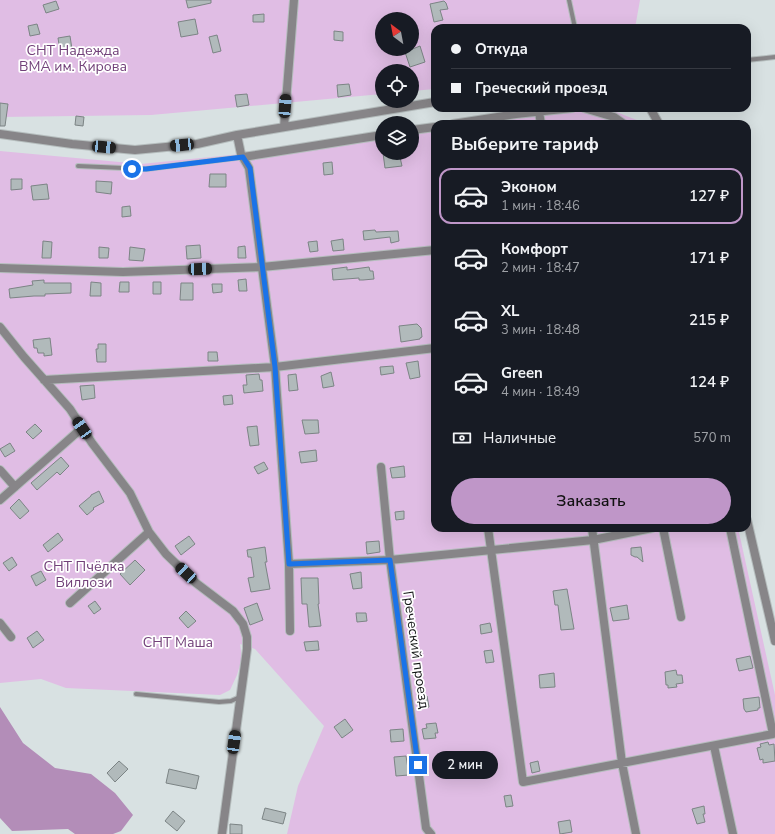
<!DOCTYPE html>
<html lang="ru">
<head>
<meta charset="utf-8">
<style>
	body { margin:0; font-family:"Nunito Sans",sans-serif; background:#242831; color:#f1f3f6; height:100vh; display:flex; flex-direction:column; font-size:15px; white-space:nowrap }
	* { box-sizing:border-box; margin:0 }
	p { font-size:13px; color:#9ea1a6 }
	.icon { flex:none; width:22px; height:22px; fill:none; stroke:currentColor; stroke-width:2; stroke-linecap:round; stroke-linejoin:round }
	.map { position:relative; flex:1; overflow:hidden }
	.panel { position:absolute; left:431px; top:120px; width:320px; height:412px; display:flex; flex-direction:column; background:#171b24; border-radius:12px; box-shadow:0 4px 16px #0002 }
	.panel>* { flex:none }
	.top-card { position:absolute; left:431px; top:24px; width:320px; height:88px; border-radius:12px; box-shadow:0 4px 16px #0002; display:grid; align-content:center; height:88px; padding:0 20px; background:#171b24 }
	.needle { width:26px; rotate:328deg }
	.fabs { position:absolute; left:375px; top:12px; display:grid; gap:8px }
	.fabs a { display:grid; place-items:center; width:44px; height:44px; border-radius:50%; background:#171b24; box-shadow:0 4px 16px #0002; font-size:20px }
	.end { position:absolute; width:18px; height:18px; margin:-9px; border:5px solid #1a73e8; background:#fff; box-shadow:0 0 0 2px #fff }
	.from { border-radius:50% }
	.bubble { position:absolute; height:28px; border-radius:14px; background:#171b24; box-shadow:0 4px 16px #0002; font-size:13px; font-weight:600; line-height:28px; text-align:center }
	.car { position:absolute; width:12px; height:24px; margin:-12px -6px; border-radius:5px; box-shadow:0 0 3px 1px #0007; background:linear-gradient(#222 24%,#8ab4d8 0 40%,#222 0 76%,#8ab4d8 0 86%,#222 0) }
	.top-card b { display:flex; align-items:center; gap:14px; height:38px; font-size:15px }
	.top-card b+b { border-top:1px solid #363941 }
	.top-card i { width:10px; height:10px; background:#f1f3f6 }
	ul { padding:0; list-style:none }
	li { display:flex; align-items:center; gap:12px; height:56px; margin:0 8px 6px; padding:0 12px; border:2px solid transparent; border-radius:12px }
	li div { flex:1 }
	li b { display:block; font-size:15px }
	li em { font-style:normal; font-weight:600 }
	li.current { border-color:#bf96c8 }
	li>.icon { width:36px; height:36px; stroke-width:1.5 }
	h2 { padding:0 20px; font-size:18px; line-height:48px }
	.pay { display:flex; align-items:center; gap:10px; height:44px; padding:0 20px; font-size:15px }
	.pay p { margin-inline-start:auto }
	.button { display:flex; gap:8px; margin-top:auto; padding:8px 20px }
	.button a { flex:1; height:46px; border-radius:24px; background:#bf96c8; color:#111; font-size:16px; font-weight:600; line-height:46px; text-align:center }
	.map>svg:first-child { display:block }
</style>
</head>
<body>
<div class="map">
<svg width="775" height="834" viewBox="0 0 775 834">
	<rect width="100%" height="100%" fill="#d8e1e2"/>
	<path fill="#e0bde4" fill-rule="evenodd" d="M0 0H640L635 28H435V89L412 91V71H382V94L151 115 0 117ZM382 19H412V49H382Z
		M536 108H606L647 124H435V528H738L775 695V834H287L298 786 324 726 255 649 240 644 242 658 237 675 230 690 220 695 66 688 41 679 0 683V151L141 164 241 154 382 132V153H412V127Z"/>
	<path fill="#b38db8" d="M0 707 23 743 55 768 91 774 115 793 133 815 121 831 113 834H75L68 829 12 831 0 818Z"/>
	<path fill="#b1babb" stroke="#7c8485" d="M186 0H211V3L188 8Z
		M56 1 59 9 46 13 43 5Z
		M444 1 446 3 448 9 440 10 443 20 434 22 430 4Z
		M264 14V22H253V15Z
		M195 19 198 34 181 37 178 22Z
		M37 24 40 34 30 36 28 26Z
		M334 31 343 32V41L334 40Z
		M217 35 221 51 213 53 209 37Z
		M70 36 72 49 60 51 58 38Z
		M420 46 425 62 410 67 405 52Z
		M349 84 351 95 338 97 337 85Z
		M247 94 249 105 237 107 235 95Z
		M0 103 8 104 5 126H0Z
		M76 116 84 117 83 126 75 125Z
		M383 153H399L402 166 385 168Z
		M332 162 333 174 324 175 323 163Z
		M210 174H226V187H209Z
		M11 179H22V189L11 190Z
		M96 181 112 182 111 194 96 192Z
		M47 184 49 199 33 200 31 186Z
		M130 206 131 216 122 217V207Z
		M375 230 376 232 398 231 399 241 391 243 390 237 364 240 363 231Z
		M343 239 344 250 333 251 331 241Z
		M43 241 52 242 51 258H42Z
		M317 241 318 251 310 252 308 242Z
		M200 245 201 258 187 259 186 246Z
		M245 246 246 258H238V247Z
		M99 247 109 248 108 258H99Z
		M130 247 145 249 143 261 129 260Z
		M347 267V270L369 267 370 271H373L374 279 363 280H359V278L333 280 332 269Z
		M246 279 247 291H239L238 280Z
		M44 280V283H71V293L45 294V296H34L10 298 9 289 33 285 32 281Z
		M91 282 101 283V296H90Z
		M120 282H129V292H119Z
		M153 282H161V294H153Z
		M181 283H193V300H180Z
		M212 284H222V292L213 293Z
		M417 324 421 328 422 337 420 338V339L401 342 399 326Z
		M50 338 52 355 44 356V353H38L37 348H34L33 340Z
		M98 344H106V362H97L96 349H98Z
		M208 352H217L218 361H208Z
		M418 361 420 377 410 379 406 363Z
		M393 366 394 373 381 375 380 367Z
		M331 372 334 386 323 388 321 376Z
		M259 374 260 380H262L263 391 244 393 243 385H247L246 375Z
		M296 374 298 390 289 391 288 375Z
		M94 385 95 398 82 400 80 386Z
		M232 395 233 404 224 405 223 396Z
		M302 420H318L319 433 305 434Z
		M35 424 42 431 33 439 26 432Z
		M257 426 259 445 250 446 247 427Z
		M10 443 15 451 5 457 0 449Z
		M316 450 317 461 301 463 299 452Z
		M61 457 69 466 60 475 57 472 37 490 31 483Z
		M264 462 268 469 258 474 254 467Z
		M404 466 405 477 392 478 390 468Z
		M99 491 104 502 93 508 94 509 87 515 79 506 91 496V495Z
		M19 499 29 511 20 519 10 508Z
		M404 511V519L396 520 395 512Z
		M58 533 63 540 48 552 43 545Z
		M189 536 195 544 181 555 175 546Z
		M379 541 380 552 367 554 366 542Z
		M265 547 267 562H265L270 589 251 592 248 578 254 577 251 557H248L247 550Z
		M641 547 643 562 637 557H635L631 555V548Z
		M12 557 17 565 9 571 3 563Z
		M135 560 145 570 130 585 120 574Z
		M41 571 46 580 36 586 31 576Z
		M361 572 362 588 353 589 350 574Z
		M301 578H318L319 604H318L321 626 309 627 307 604H302Z
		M567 589 574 629 561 630 558 605H555L553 591Z
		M95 601 101 609 94 614 88 606Z
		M257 603 263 620 250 625 244 608Z
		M627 605 629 619 613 621 610 608Z
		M186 611 196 621 188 628 179 618Z
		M356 613H366L367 621 357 622Z
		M490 623 492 632 481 634 480 625Z
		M37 631 44 640 33 648 27 638Z
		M318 641 319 650 306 651 304 642Z
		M492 650 494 662 486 663 484 651Z
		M750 656 753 668 739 671 736 659Z
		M676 670 677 675H682L683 683 676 684 677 687 668 688V685H666L665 672Z
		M554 673 555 687 540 688 539 675Z
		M427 696 429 707 420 709 418 697Z
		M759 697 760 708H758V710L746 712 744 709 743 699Z
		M345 719 353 730 342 738 334 727Z
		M436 723 438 733H435L436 738 424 739 422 729 427 728 426 724Z
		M403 729 404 741 391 742 390 730Z
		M768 742 769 745 774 744 775 761 763 763V759L760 760 757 748 761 747 760 744Z
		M406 756 409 775 396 776 394 757Z
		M119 761 128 769 115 782 107 773Z
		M538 761 540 771 532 773 530 763Z
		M169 769 199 776 196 789 166 783Z
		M511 795 513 806 506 807 504 796Z
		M704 806 705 814H703L705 822 697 824 692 809Z
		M265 808 286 813 283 824 262 819Z
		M173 811 185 821 177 831 165 821Z
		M570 820 572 832 560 834 558 822Z
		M230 824 242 825V834H230Z"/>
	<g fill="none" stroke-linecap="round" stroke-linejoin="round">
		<defs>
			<path id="service" d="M569 0 575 28
				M747 60 775 57
				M78 166 146 169 243 157
				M136 694 219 702 231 701 240 697"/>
			<path id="minor" d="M584 108 614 117 624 124
				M650 108 659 124
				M539 112 541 124
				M453 124 516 114 572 108
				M284 127 294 0
				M412 130 435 127
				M0 134 72 144 135 150 197 144 237 135 435 102
				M237 135 241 154 249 168 275 367 289 564 290 631
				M243 157 382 135
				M0 268 123 272 262 267 435 250
				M0 327 24 357 70 409 92 443 130 493 149 532 166 554 196 583 233 611 243 624 247 637V649L222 834
				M44 380 275 367 435 348
				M381 467 390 560 426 828 431 834
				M0 470 15 487
				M0 500 82 428
				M747 520 775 641
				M488 528 523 782 773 734 730 528
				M592 528 622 763 636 834
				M663 528 681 617
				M289 564 390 560 593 540 652 528
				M70 603 149 532
				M0 623 11 637
				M714 746 733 834"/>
		</defs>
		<use href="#service" stroke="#b5bdbd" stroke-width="6"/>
		<use href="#minor" stroke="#b5bdbd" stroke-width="10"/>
		<use href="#service" stroke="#878588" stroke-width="4"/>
		<use href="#minor" stroke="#878588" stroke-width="8"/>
	</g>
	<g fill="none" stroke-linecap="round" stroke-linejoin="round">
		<path stroke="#1a73e8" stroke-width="5" d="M132 169H146L243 157 250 168 275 367 289 564 390 560 418 765"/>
	</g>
	<g text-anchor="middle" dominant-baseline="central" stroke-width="3.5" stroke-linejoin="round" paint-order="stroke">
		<g font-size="14" fill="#724179" stroke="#fff">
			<text x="73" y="50">СНТ Надежда<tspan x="73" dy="16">ВМА им. Кирова</tspan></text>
			<text x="84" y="566">СНТ Пчёлка<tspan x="84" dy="16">Виллози</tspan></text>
			<text x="178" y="642">СНТ Маша</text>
		</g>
		<g font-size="14" fill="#141717" stroke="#fff">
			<text transform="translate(416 650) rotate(82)">Греческий проезд</text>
		</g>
	</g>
</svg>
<div class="fabs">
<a><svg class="needle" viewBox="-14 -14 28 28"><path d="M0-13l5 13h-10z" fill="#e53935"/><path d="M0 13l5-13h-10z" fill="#9ea1a6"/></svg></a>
<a><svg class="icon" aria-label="locate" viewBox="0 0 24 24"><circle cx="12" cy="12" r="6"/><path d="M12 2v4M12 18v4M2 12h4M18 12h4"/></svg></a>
<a><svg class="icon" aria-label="layers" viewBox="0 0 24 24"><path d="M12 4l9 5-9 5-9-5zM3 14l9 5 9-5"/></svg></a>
</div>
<i class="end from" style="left:132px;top:169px"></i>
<i class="end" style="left:418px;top:765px"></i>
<div class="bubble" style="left:432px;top:751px;width:66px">2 мин</div>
<i class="car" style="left:285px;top:106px;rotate:4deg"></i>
<i class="car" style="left:182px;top:145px;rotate:264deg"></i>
<i class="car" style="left:104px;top:147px;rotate:95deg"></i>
<i class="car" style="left:200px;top:269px;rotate:88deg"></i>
<i class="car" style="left:82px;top:428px;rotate:326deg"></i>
<i class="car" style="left:186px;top:573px;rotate:313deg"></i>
<i class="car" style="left:234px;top:742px;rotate:8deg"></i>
<div class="top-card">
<b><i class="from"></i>Откуда</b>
<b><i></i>Греческий проезд</b>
</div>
<section class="panel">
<h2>Выберите тариф</h2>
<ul>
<li class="current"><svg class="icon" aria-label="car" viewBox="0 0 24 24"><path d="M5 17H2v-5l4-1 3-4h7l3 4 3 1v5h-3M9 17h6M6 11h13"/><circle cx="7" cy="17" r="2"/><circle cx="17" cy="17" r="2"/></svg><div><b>Эконом</b><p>1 мин · 18:46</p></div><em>127 ₽</em></li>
<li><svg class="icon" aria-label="car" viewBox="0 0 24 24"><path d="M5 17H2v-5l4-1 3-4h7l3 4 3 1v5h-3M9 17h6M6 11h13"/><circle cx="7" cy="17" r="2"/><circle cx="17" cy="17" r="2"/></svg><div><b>Комфорт</b><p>2 мин · 18:47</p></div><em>171 ₽</em></li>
<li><svg class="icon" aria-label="car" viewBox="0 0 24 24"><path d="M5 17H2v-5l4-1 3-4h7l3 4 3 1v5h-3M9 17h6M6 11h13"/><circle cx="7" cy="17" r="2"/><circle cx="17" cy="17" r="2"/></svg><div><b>XL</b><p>3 мин · 18:48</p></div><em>215 ₽</em></li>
<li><svg class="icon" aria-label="car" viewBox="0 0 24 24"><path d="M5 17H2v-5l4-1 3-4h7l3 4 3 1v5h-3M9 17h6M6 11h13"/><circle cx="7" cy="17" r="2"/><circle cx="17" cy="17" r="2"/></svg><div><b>Green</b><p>4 мин · 18:49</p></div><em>124 ₽</em></li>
</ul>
<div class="pay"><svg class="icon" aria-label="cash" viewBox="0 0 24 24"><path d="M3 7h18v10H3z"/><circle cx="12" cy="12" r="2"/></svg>Наличные<p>570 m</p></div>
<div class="button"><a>Заказать</a></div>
</section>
</div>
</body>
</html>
